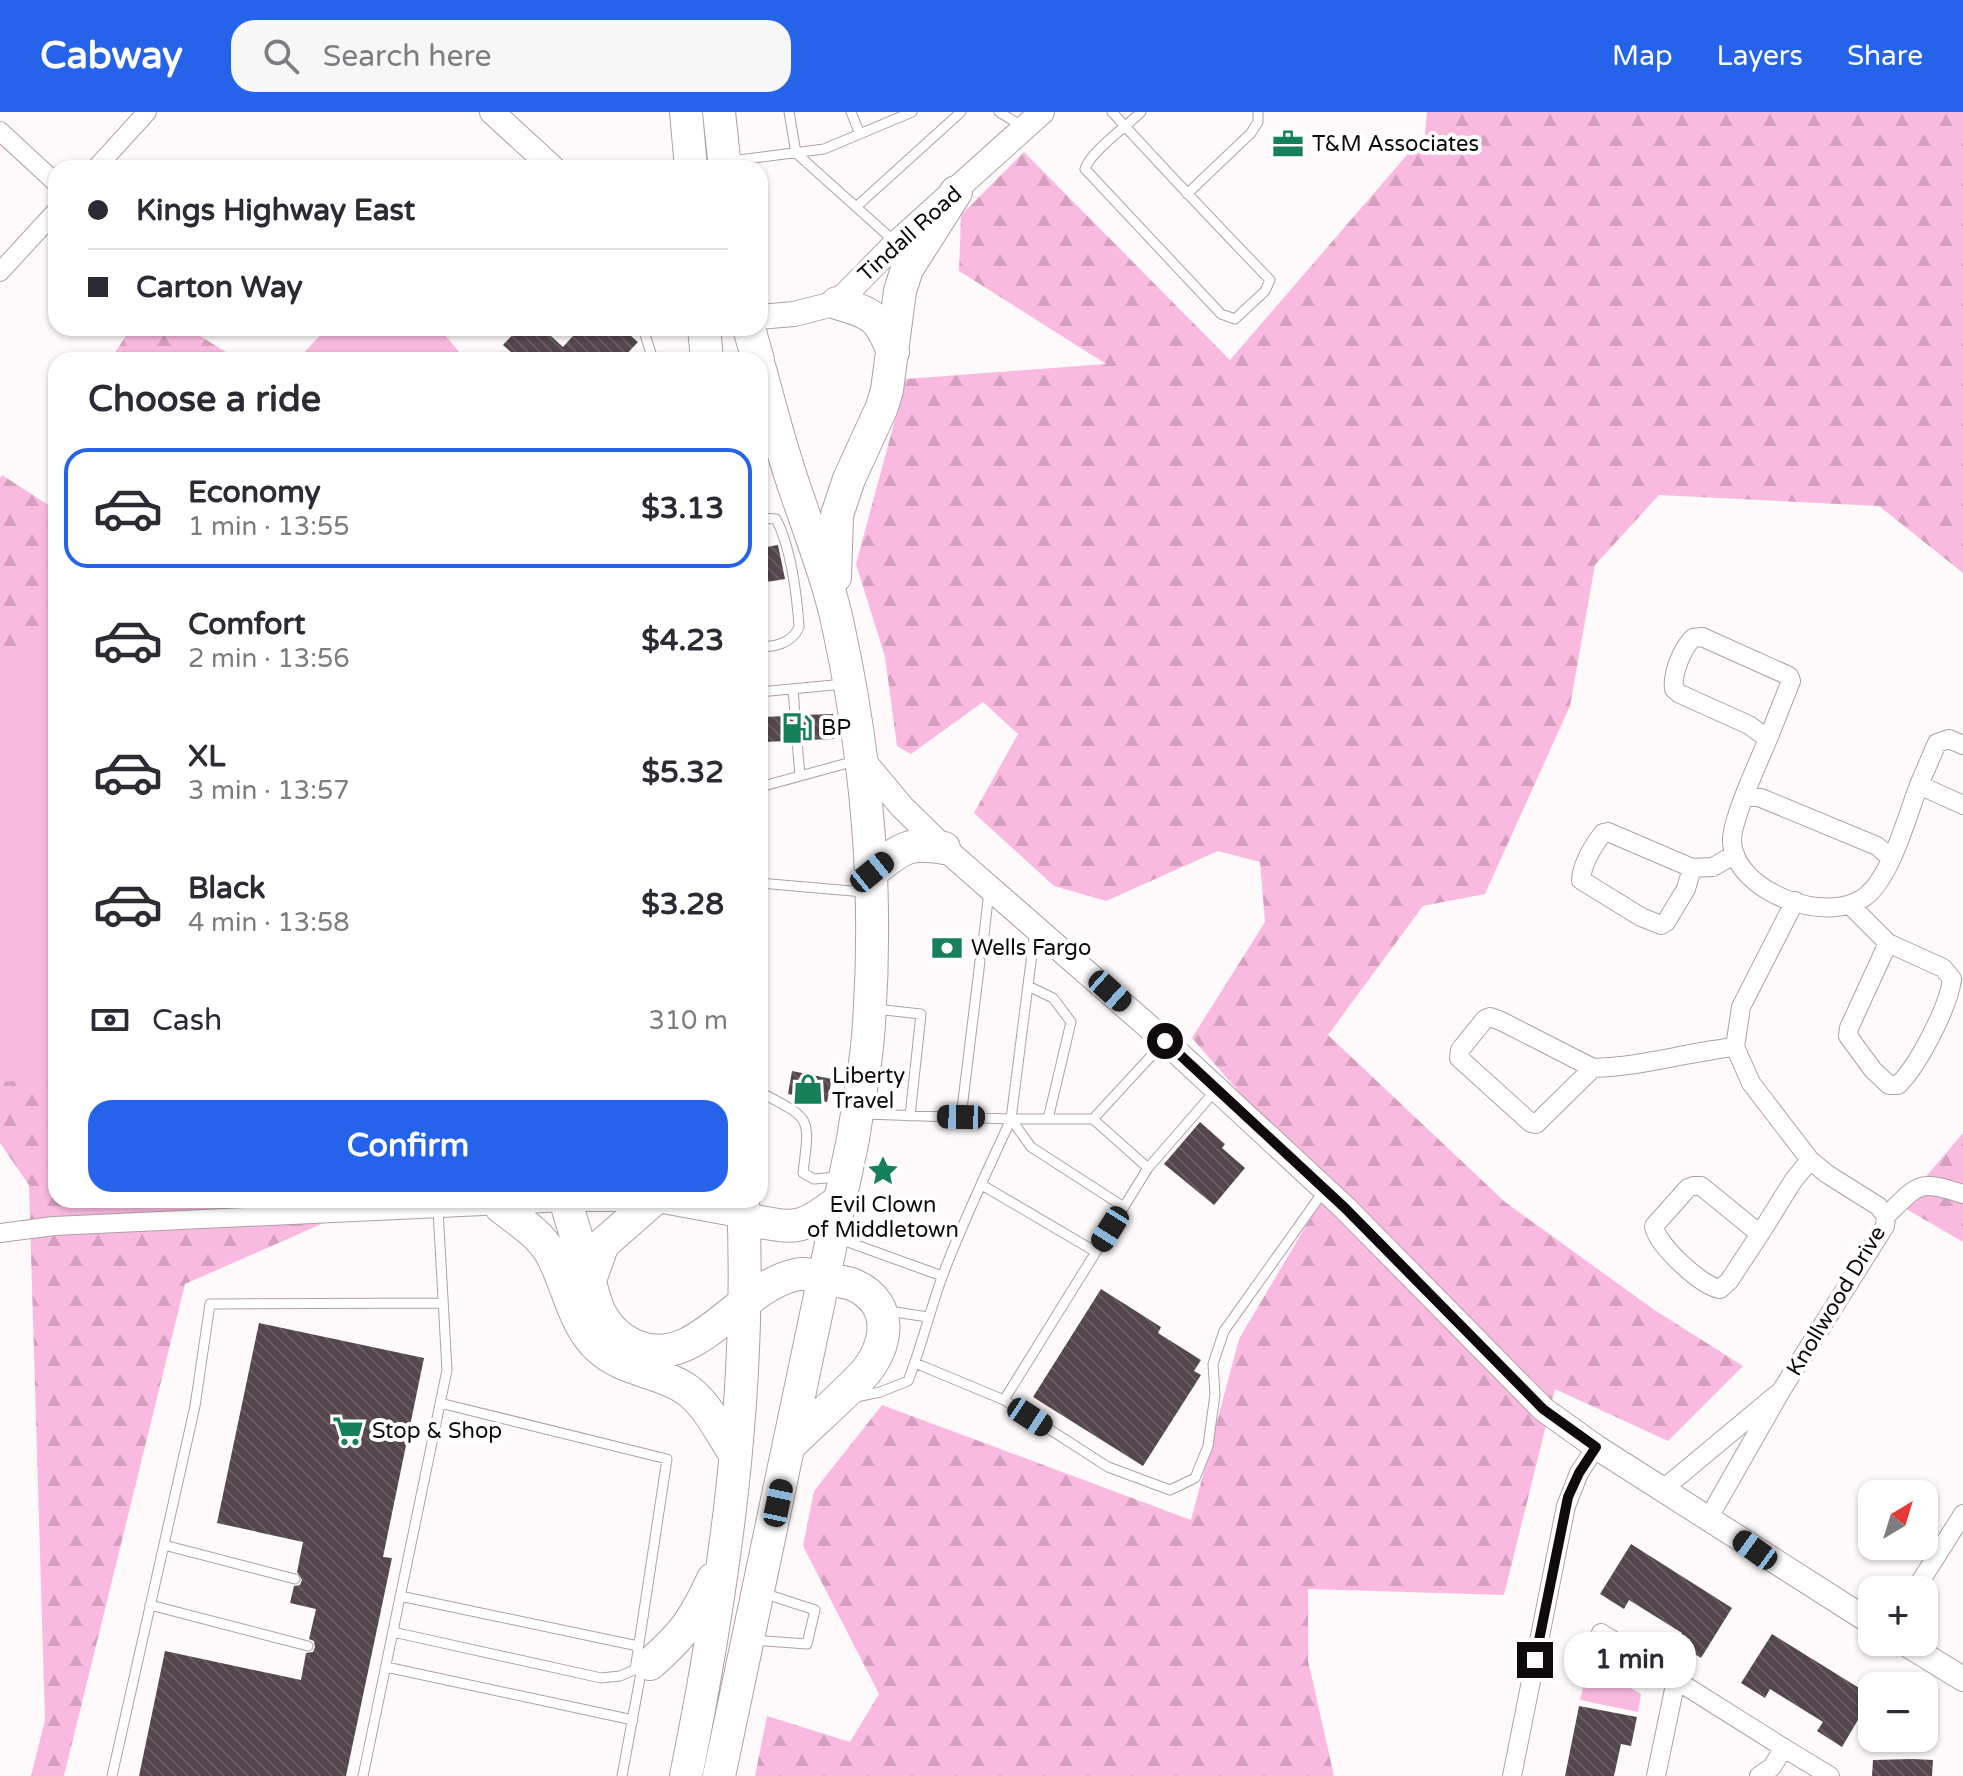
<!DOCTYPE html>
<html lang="en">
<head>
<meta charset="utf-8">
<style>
	body { margin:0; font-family:"Varela Round",sans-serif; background:#f7f7f7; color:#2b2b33; height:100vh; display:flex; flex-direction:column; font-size:30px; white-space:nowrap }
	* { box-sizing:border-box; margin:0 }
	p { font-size:26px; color:#7c7c81 }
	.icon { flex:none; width:44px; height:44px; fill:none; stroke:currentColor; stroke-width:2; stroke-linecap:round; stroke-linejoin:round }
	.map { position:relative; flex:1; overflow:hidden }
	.panel { position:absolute; left:48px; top:240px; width:720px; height:856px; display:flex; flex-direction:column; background:#fff; border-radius:24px; box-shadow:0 2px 6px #0004 }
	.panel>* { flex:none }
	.top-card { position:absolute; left:48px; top:48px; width:720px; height:176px; border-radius:24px; box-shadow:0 2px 6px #0004; display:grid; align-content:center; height:176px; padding:0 40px; background:#fff }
	.needle { width:52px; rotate:38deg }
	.buttons { position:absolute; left:1858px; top:1368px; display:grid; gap:16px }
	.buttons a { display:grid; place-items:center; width:80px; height:80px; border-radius:16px; background:#fff; box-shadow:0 2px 6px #0004; font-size:40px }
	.end { position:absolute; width:36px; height:36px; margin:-18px; border:10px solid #0f0a0d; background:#fff; box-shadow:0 0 0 4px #fff }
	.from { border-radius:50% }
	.bubble { position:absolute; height:56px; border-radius:24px; background:#fff; box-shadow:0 2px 6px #0004; font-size:26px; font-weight:700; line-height:56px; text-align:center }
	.car { position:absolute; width:24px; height:48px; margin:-24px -12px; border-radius:10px; box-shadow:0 0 6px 2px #0007; background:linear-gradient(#222 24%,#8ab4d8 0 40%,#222 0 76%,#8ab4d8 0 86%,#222 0) }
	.top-card b { display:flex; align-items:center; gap:28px; height:76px; font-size:30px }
	.top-card b+b { border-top:2px solid #e1e1e2 }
	.top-card i { width:20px; height:20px; background:#2b2b33 }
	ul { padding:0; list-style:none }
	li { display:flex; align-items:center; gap:24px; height:120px; margin:0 16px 12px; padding:0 24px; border:4px solid transparent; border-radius:24px }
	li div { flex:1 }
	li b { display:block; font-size:30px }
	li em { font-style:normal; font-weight:700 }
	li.active { border-color:#2563eb }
	li>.icon { width:72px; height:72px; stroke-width:1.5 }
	h2 { padding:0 40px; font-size:36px; line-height:96px }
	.pay { display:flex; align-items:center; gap:20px; height:88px; padding:0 40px; font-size:30px }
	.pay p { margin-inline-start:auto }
	.button { display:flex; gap:16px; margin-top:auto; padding:16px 40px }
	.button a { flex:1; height:92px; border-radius:24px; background:#2563eb; color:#fff; font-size:32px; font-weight:700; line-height:92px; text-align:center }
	header { display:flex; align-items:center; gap:48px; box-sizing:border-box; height:112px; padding:0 40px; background:#2563eb; color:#fff }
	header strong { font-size:38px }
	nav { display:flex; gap:44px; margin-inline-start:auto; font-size:28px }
	.search { width:560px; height:72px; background:#f7f7f7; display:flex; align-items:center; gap:20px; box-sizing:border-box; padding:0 28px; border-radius:24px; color:#7c7c81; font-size:30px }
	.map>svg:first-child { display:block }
</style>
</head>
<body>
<header>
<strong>Cabway</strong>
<div class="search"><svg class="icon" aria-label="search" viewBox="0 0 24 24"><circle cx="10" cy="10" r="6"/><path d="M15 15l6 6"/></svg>Search here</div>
<nav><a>Map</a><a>Layers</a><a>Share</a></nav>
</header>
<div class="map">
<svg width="1963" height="1664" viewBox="0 0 1963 1664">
	<defs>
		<pattern id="forest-firs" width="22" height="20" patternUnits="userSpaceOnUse" patternTransform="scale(2)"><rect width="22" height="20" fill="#fabadf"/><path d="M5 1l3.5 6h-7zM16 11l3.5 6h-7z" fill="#d59fbe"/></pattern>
		<pattern id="building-back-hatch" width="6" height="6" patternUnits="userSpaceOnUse" patternTransform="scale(2)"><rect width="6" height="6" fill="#53464d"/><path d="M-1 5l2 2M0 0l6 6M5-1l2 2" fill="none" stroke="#675c62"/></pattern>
	</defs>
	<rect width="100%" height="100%" fill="#fefafc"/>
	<path fill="url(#forest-firs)" d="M1427 0H1963V461L1879 394 1659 383 1595 453 1570 594 1485 782 1423 794 1328 923 1505 1090 1653 1197 1743 1254 1668 1329 1555 1277 1504 1483 1308 1477V1548L1334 1664H755L767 1604 850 1630 879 1582 803 1434 814 1379 882 1293 1191 1408 1239 1227 1326 1080 1192 926 1265 810 1260 750 1218 739 1106 789 1054 774 974 701 1018 622 983 590 911 642 897 634 885 545 856 452 906 267 1106 252 959 159 961 103 1024 40 1230 248 1425 22Z
		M131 216H187L239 248H110Z
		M2 363 56 398V1088H376L185 1172 64 1664H31L45 1608 29 1073 0 1031V366Z
		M1963 1021V1130L1901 1094Z"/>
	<path fill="#fabadf" d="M327 216H439L466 248H297Z
		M56 507V966L0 970V574Z
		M1589 1552 1641 1582 1638 1600 1580 1588Z"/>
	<path fill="url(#building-back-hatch)" d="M519 216H542L563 235 580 216H622L638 230 621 248H520L503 233Z
		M778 433 785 467 760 471V436Z
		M833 602 834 627 804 628 797 622 792 623 790 629 761 630 760 605 788 604 795 610 800 609 802 603Z
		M792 959 832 967 827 990 788 982Z
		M1200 1010 1225 1032 1222 1036 1245 1056 1214 1093 1164 1052Z
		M1101 1177 1161 1215 1158 1221 1201 1248 1194 1259 1201 1263 1143 1354 1033 1285Z
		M259 1211 424 1246 383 1445 392 1446 346 1664H139L165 1539 301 1568 306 1541 313 1540 315 1535 314 1529 309 1527 316 1497 290 1491 294 1474 300 1473 302 1468 297 1460 303 1430 217 1411Z
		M1631 1432 1732 1496 1701 1546 1676 1530 1682 1521 1629 1488 1624 1497 1600 1482Z
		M1772 1522 1872 1584 1842 1635 1817 1619 1823 1610 1770 1577 1765 1586 1741 1571Z
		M1579 1594 1637 1605 1631 1634 1621 1632 1614 1664H1565Z
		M1912 1647 1933 1648 1932 1664H1872L1873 1648Z"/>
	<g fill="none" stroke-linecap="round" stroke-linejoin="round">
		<defs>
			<path id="lane" d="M789 0 796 41 894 129
				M851 0 860 22
				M999 0 1022 14
				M1112 0C1164 57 1217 113 1270 168L1265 179 1235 207 1221 202 1085 57C1090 40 1127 14 1141 0
				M731 49 824 37 912 0
				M1187 82 1251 21 1258 10V0
				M856 95 961 0
				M643 216 653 248
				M760 406 776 407C791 435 797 484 799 515 793 530 775 536 760 534
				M793 577 795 603
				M760 580 844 572
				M797 629 800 664
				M760 675 855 649
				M760 771 864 780
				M984 823 989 779
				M1028 874 1053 886 1071 910 1048 1007
				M875 897 921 902 910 1004
				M760 980C812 1008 810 1003 803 1061L814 1067 839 1065
				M864 1002 1011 1007 1035 818
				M961 1005 980 849
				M1011 1007H1093L1165 929
				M1011 1007 1031 1035 1124 1095
				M1093 1007 1148 1056 1215 979
				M982 1073 1096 1140
				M837 1126 942 1164
				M888 1199 928 1205
				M915 1251 1004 1288 1108 1355 1170 1378 1195 1366 1208 1334 1215 1282 1213 1252 1224 1219 1323 1080
				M856 1285 880 1280 908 1269C921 1236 929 1202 941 1168 961 1113 987 1060 1011 1007
				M1004 1288 1148 1056
				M440 1291 667 1347 635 1558
				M164 1433 295 1467
				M400 1484 638 1534
				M150 1493 308 1534
				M393 1520 601 1566 620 1564 639 1556
				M752 1528 807 1532 815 1498 763 1481
				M386 1555 633 1608
				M112 1664 195 1294 210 1192 443 1191
				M363 1664 447 1258 438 1098
				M622 1664 642 1555"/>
			<path id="street" d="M0 19 56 71
				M96 56 147 0
				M0 160 56 99
				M1702 525 1789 564 1791 569 1768 627 1749 613 1680 582 1674 577C1672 561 1682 537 1693 526Z
				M1768 627C1759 649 1730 710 1732 731 1737 781 1828 814 1866 784 1892 763 1907 704 1919 673
				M1963 633 1949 627 1937 631 1919 673 1963 693
				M1746 683 1761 686 1877 734 1891 746
				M1608 720 1692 756 1686 777 1666 810 1661 813 1641 805 1581 768C1582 752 1593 734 1603 721Z
				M1692 756 1713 755 1735 742
				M1850 793 1888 831
				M1888 831 1943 856 1952 867C1949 894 1918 954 1898 973H1889L1873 958 1848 924 1849 916Z
				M1490 905 1501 909 1593 956 1536 1012 1531 1011 1459 946 1460 938 1485 907Z
				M1593 956C1642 955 1687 940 1735 935
				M1693 1074H1701L1760 1122 1729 1169 1720 1177C1701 1174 1656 1132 1654 1114L1688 1076Z
				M1886 1104C1919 1072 1918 1067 1963 1082
				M0 1121 54 1114 566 1090H651L744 1107
				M1760 1122 1793 1069 1810 1048
				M1662 1378 1776 1283
				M1708 1407 1781 1279 1885 1114 1886 1104 1878 1094 1827 1062 1810 1048 1751 971 1735 935 1741 895 1795 789
				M1915 1478 1963 1402
				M1601 1521 1676 1568
				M1784 1636 1830 1664
				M1512 1664 1566 1394 1579 1361 1596 1335
				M1656 1664 1676 1568 1784 1636 1772 1655 1759 1664"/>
			<path id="secondary" d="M492 0 553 56
				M760 205 794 202 837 191 893 134 1042 0
				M862 647 902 695 944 736 1165 929 1345 1096 1543 1297 1596 1335 1872 1511
				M1903 1530 1963 1567"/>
			<path id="highway" d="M686 0 691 56
				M719 0 725 56
				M837 191C873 201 879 205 893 240
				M704 216 707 248
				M749 216 758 248
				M835 465 837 403 849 367 882 295 887 278 900 179 907 157 956 80
				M872 760C900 738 906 729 944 736
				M566 1090C573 1116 582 1140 589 1166 593 1180 595 1194 603 1206 610 1218 622 1228 635 1234 696 1260 737 1176 795 1163 805 1160 814 1164 824 1167 834 1169 845 1169 854 1173 896 1192 888 1236 862 1264 839 1288 814 1309 791 1332
				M501 1095C517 1108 539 1121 550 1140 568 1170 572 1213 600 1237 623 1258 657 1259 683 1275 706 1289 720 1320 735 1342
				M744 1107C795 1116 798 1121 840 1088
				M590 1168 603 1132 651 1090
				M650 1552C684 1522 694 1508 713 1467
				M686 1664C724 1476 752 1281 743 1088
				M719 1664 853 1027C858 993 865 959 868 925 879 784 868 651 838 513 828 467 811 424 796 380 782 340 771 298 760 257"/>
		</defs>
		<use href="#lane" stroke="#afa0a8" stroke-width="11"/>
		<use href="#street" stroke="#afa0a8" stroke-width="20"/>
		<use href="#secondary" stroke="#afa0a8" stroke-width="26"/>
		<use href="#highway" stroke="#afa0a8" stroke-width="34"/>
		<use href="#lane" stroke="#fff" stroke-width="9"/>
		<use href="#street" stroke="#fff" stroke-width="18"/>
		<use href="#secondary" stroke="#fff" stroke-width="24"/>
		<use href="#highway" stroke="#fff" stroke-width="32"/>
	</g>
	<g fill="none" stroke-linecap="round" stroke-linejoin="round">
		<path stroke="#0f0a0d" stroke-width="10" d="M1165 929 1345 1096 1543 1297 1596 1335 1579 1361 1568 1385 1535 1548"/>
	</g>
	<defs>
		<symbol id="office-bare" viewBox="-9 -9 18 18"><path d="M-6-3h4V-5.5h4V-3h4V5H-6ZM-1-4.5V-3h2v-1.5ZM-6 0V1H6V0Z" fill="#16805b" stroke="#fff" stroke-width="2.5" paint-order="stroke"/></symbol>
		<symbol id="fuel-bare" viewBox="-9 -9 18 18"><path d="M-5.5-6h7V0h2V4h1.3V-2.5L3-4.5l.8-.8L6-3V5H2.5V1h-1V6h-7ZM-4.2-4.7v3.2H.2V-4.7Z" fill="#16805b" stroke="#fff" stroke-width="2.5" paint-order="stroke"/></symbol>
		<symbol id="bank-bare" viewBox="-9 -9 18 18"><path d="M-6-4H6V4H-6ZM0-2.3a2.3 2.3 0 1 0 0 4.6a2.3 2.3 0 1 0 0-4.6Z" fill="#16805b" stroke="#fff" stroke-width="2.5" paint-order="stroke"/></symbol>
		<symbol id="shop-bare" viewBox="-9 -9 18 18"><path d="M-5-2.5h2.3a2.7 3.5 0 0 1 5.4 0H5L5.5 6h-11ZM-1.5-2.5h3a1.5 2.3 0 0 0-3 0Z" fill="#16805b" stroke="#fff" stroke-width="2.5" paint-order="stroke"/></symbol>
		<symbol id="sight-bare" viewBox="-9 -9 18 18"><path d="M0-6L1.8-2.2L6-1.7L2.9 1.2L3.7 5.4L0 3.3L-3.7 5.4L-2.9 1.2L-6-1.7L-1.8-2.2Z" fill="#16805b" stroke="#fff" stroke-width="2.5" paint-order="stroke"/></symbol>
		<symbol id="supermarket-bare" viewBox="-9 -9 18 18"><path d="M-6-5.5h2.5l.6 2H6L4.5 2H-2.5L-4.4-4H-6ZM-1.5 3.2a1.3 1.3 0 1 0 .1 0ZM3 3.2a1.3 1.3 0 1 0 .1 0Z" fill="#16805b" stroke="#fff" stroke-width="2.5" paint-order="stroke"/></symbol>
	</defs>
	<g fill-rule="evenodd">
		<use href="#office-bare" x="1266" y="10" width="44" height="44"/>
		<use href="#fuel-bare" x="775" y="594" width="44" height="44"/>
		<use href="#bank-bare" x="925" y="814" width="44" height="44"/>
		<use href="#shop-bare" x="786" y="955" width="44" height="44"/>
		<use href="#sight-bare" x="861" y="1037" width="44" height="44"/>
		<use href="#supermarket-bare" x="326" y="1297" width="44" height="44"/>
	</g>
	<g text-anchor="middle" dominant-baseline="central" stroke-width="8" stroke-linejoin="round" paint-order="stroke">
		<g font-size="22" fill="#0f0a0d" stroke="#fff" text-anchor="start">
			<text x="1312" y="32">T&amp;M Associates</text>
			<text x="821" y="616">BP</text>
			<text x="971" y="836">Wells Fargo</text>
			<text x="832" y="964">Liberty<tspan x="832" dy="25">Travel</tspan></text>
			<text x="883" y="1093" text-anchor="middle">Evil Clown<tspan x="883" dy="25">of Middletown</tspan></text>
			<text x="372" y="1319">Stop &amp; Shop</text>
		</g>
		<g font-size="22" fill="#0f0a0d" stroke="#fff">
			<text transform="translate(910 122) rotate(-42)">Tindall Road</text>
			<text transform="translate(1836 1189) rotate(-59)">Knollwood Drive</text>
		</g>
	</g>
</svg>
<div class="buttons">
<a><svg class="needle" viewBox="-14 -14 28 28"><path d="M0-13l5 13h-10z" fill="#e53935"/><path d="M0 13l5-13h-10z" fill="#7c7c81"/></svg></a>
<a>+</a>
<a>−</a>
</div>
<i class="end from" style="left:1165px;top:929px"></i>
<i class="end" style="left:1535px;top:1548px"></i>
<div class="bubble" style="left:1564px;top:1520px;width:132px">1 min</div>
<i class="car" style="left:872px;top:760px;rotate:51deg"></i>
<i class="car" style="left:1110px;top:879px;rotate:132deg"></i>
<i class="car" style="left:961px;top:1005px;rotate:271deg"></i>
<i class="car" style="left:1110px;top:1117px;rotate:212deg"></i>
<i class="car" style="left:1030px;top:1305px;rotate:123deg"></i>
<i class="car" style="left:778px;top:1391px;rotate:12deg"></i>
<i class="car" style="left:1755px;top:1438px;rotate:306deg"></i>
<div class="top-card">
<b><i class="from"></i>Kings Highway East</b>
<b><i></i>Carton Way</b>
</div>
<section class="panel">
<h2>Choose a ride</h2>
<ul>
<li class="active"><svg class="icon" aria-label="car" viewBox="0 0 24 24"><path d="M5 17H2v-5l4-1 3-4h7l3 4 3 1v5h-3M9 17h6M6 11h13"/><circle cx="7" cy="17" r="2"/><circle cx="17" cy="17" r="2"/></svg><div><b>Economy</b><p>1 min · 13:55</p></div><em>$3.13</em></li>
<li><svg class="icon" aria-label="car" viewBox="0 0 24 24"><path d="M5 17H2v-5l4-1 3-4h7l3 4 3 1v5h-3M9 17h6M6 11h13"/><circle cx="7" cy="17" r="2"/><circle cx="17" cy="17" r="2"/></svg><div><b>Comfort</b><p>2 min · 13:56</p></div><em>$4.23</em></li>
<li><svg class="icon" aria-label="car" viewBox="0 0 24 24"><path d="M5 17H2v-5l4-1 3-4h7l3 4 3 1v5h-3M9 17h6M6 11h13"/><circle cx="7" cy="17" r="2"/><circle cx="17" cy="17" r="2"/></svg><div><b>XL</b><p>3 min · 13:57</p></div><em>$5.32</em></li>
<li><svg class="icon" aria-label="car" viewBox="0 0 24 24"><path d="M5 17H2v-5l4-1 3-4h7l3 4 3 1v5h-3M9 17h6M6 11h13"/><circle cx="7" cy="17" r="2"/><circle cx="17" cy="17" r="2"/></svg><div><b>Black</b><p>4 min · 13:58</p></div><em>$3.28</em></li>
</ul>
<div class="pay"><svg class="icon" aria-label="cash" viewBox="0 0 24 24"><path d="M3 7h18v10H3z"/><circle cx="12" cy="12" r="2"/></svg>Cash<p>310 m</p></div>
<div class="button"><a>Confirm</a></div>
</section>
</div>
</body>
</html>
